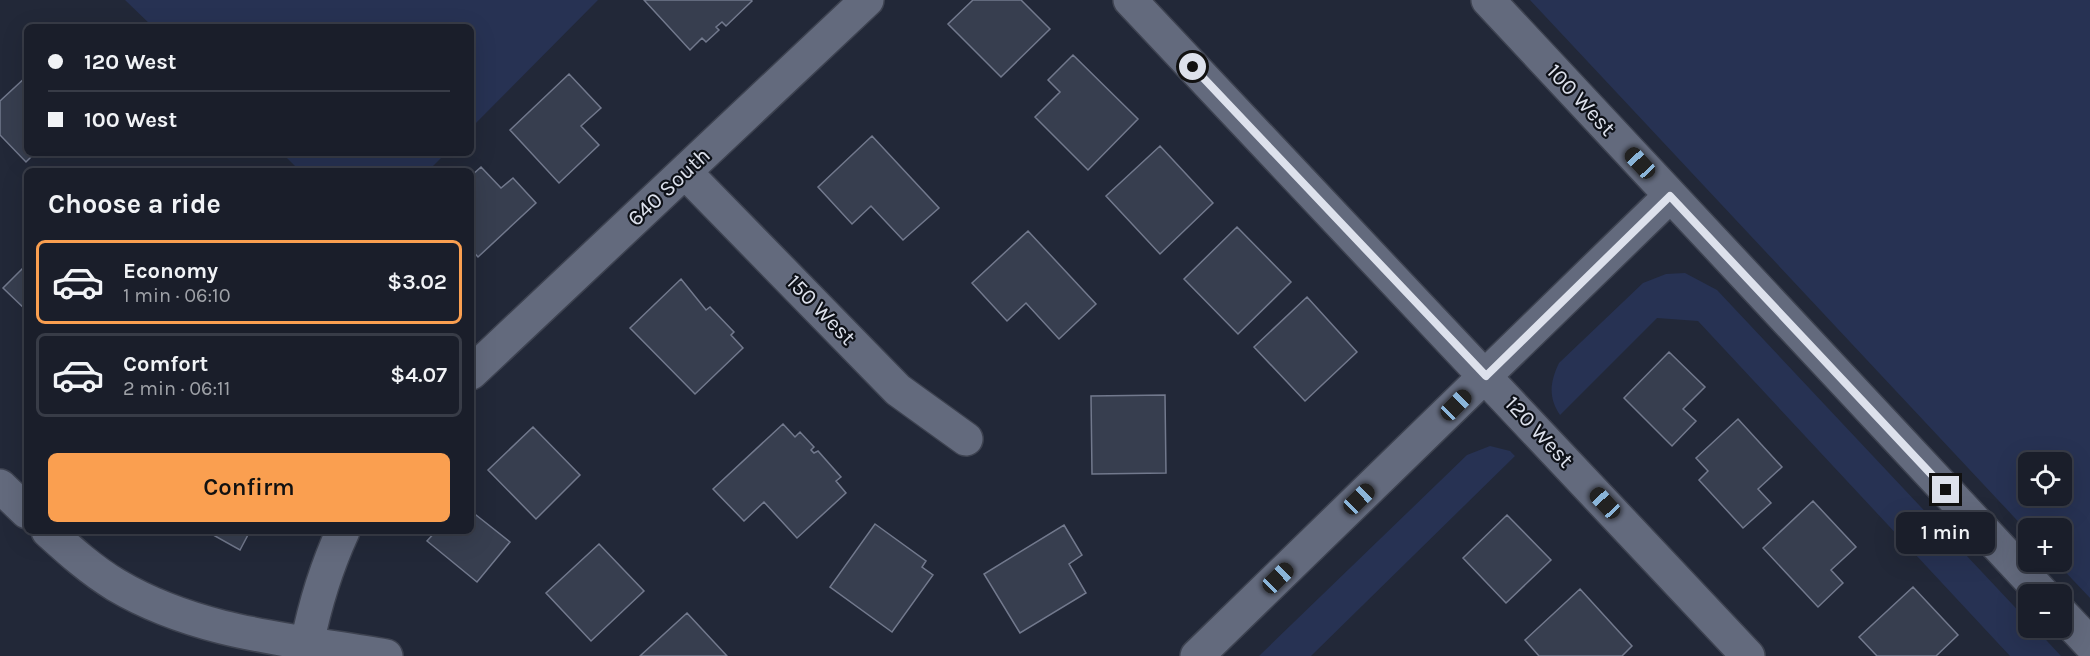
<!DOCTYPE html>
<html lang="en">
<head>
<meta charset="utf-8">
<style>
	body { margin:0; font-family:Karla,sans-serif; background:#272b36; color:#f1f3f6; height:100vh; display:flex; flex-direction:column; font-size:22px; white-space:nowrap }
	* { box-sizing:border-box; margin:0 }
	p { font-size:20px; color:#9fa2a8 }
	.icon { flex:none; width:33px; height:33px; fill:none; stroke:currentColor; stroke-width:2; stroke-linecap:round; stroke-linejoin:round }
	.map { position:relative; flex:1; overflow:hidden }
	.panel { position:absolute; left:24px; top:168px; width:450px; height:366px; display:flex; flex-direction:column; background:#1a1e2a; border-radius:9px; box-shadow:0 6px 24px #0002,0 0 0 2px #383c47 }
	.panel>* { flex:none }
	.top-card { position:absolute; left:24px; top:24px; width:450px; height:132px; border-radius:9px; box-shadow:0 6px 24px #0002,0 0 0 2px #383c47; display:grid; align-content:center; height:132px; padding:0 24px; background:#1a1e2a }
	.fabs { position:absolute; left:2018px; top:452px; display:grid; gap:12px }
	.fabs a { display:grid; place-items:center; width:54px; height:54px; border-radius:9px; background:#1a1e2a; box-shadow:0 6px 24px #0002,0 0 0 2px #383c47; font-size:30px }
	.end { position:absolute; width:27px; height:27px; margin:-14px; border:8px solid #dde1ec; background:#111; box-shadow:0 0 0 3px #111 }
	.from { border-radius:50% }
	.bubble { position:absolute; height:42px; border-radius:9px; background:#1a1e2a; box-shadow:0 6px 24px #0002,0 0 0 2px #383c47; font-size:20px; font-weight:600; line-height:42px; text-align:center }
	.car { position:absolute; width:18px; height:36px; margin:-18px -9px; border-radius:8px; box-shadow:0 0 4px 2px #0007; background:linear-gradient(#222 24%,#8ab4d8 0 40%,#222 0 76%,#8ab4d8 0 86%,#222 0) }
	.top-card b { display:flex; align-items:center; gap:21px; height:57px; font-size:22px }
	.top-card b+b { border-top:2px solid #383c47 }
	.top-card i { width:15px; height:15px; background:#f1f3f6 }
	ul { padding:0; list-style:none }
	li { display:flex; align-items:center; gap:18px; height:84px; margin:0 12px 9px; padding:0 12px; border:3px solid #383c47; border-radius:9px }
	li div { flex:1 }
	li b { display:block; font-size:22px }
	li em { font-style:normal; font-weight:600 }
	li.on { border-color:#fa9f50 }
	li>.icon { width:54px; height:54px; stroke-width:1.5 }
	h2 { padding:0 24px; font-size:27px; line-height:72px }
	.primary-button { display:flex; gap:12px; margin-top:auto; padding:12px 24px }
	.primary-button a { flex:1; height:69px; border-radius:9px; background:#fa9f50; color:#111; font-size:24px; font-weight:600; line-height:69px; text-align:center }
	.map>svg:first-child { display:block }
</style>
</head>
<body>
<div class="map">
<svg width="2090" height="656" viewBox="0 0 2090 656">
	<rect width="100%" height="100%" fill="#222838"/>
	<path fill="#273253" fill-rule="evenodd" d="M125 0H598L471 128V27H153Z
		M1530 0H2090V598L2055 561H2061V528H2028V532ZM2028 462H2061V495H2028Z
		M282 153H446L428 171H300Z
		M1685 273 1717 290 2028 621V627H2034L2061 656H2010L1698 321 1657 318 1560 415C1548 397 1550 382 1559 363L1643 283 1666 274Z
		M1490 446 1510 451 1515 456 1311 656H1259L1467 455Z"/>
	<path fill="#373e4f" stroke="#72798d" stroke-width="1.5" d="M644 0H751L752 1 726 26 722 22 716 27 719 30 706 42 702 38 690 50Z
		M973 0H1021L1050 29 1001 77 948 24Z
		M1073 55 1138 119 1088 170 1035 117 1060 92 1048 80Z
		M569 74 601 108 581 126 599 145 559 183 510 130Z
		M27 76V153H35L26 162 0 135V101Z
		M872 136 939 208 903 240 871 206 852 224 818 187Z
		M1160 146 1213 203 1160 254 1106 196Z
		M481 167 501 188 513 178 536 203 478 257 471 249V176Z
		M1237 227 1291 282 1238 334 1184 279Z
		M1028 231 1096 304 1059 339 1026 303 1007 321 972 283Z
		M27 264V311L3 288Z
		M681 279 706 310 710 307 734 332 731 335 743 348 695 394 630 328Z
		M1307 297 1357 352 1305 401 1254 347Z
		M1669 352 1705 387 1683 409 1696 421 1672 446 1624 398Z
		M1165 395 1166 473 1092 474 1091 396Z
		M1738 419 1782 467 1758 489 1771 503 1743 528 1699 480 1708 471 1696 458Z
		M783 424 795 437 800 432 814 447 811 450 814 453 818 451 841 477 836 481 846 493 797 538 764 502 744 521 713 489Z
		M533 427 580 475 536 519 488 470Z
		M1813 501 1856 547 1831 570 1843 583 1818 607 1763 548Z
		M471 511 510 542 477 582 427 541 436 531H471Z
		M1507 515 1551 560 1506 603 1463 558Z
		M875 524 926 561 922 567 933 575 892 632 830 587Z
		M1064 525 1082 555 1069 564 1086 593 1020 633 984 574Z
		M206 531H250L240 550Z
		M599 544 644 591 591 641 546 593Z
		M1913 587 1958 635 1936 656H1877L1859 637Z
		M1580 589 1632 646 1622 656H1539L1525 640Z
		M687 613 727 656H640Z"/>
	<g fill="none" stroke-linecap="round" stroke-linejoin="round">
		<defs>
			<path id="minor" d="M1130 0 1748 656
				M1488 0 2043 594
				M685 172 898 390 966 439
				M471 373 867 0
				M0 486 27 512
				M48 531C69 550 91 570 116 585 199 634 294 640 386 656
				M2061 613 2090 644
				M307 644C315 604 326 568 343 531
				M1197 656 1670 196"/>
		</defs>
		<use href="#minor" stroke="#3d4250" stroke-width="36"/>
		<use href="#minor" stroke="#636a7d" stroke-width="33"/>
	</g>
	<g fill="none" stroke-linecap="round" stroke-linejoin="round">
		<path stroke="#dde1ec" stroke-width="8" d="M1193 67 1486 376 1670 196 1946 490"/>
	</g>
	<g text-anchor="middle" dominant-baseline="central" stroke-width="4.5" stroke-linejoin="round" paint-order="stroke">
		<g font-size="22" fill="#dde1ec" stroke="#0e1118">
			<text transform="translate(1581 100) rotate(47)">100 West</text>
			<text transform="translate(669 187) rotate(-43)">640 South</text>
			<text transform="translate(821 310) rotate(46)">150 West</text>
			<text transform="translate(1539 432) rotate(47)">120 West</text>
		</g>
	</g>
</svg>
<div class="fabs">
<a><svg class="icon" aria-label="locate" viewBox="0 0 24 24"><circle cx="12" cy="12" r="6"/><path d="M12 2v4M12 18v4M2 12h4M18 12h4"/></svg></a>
<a>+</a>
<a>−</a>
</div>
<i class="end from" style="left:1193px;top:67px"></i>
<i class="end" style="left:1946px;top:490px"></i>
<div class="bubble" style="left:1896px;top:512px;width:99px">1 min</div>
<i class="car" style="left:1640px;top:163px;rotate:317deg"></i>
<i class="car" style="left:1456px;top:405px;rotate:45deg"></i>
<i class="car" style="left:1359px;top:499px;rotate:46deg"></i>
<i class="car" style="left:1605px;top:503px;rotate:317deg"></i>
<i class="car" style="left:1278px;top:578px;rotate:46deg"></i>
<div class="top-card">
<b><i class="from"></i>120 West</b>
<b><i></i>100 West</b>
</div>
<section class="panel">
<h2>Choose a ride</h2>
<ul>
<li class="on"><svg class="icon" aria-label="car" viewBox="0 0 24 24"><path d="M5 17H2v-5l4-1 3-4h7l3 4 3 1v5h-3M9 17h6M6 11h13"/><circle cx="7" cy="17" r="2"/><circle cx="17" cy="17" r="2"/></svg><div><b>Economy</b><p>1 min · 06:10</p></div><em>$3.02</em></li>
<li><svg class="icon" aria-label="car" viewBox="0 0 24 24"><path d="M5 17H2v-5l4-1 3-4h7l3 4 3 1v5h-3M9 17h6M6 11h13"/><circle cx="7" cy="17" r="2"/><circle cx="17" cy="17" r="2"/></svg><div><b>Comfort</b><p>2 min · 06:11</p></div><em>$4.07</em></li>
</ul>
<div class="primary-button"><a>Confirm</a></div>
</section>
</div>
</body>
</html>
